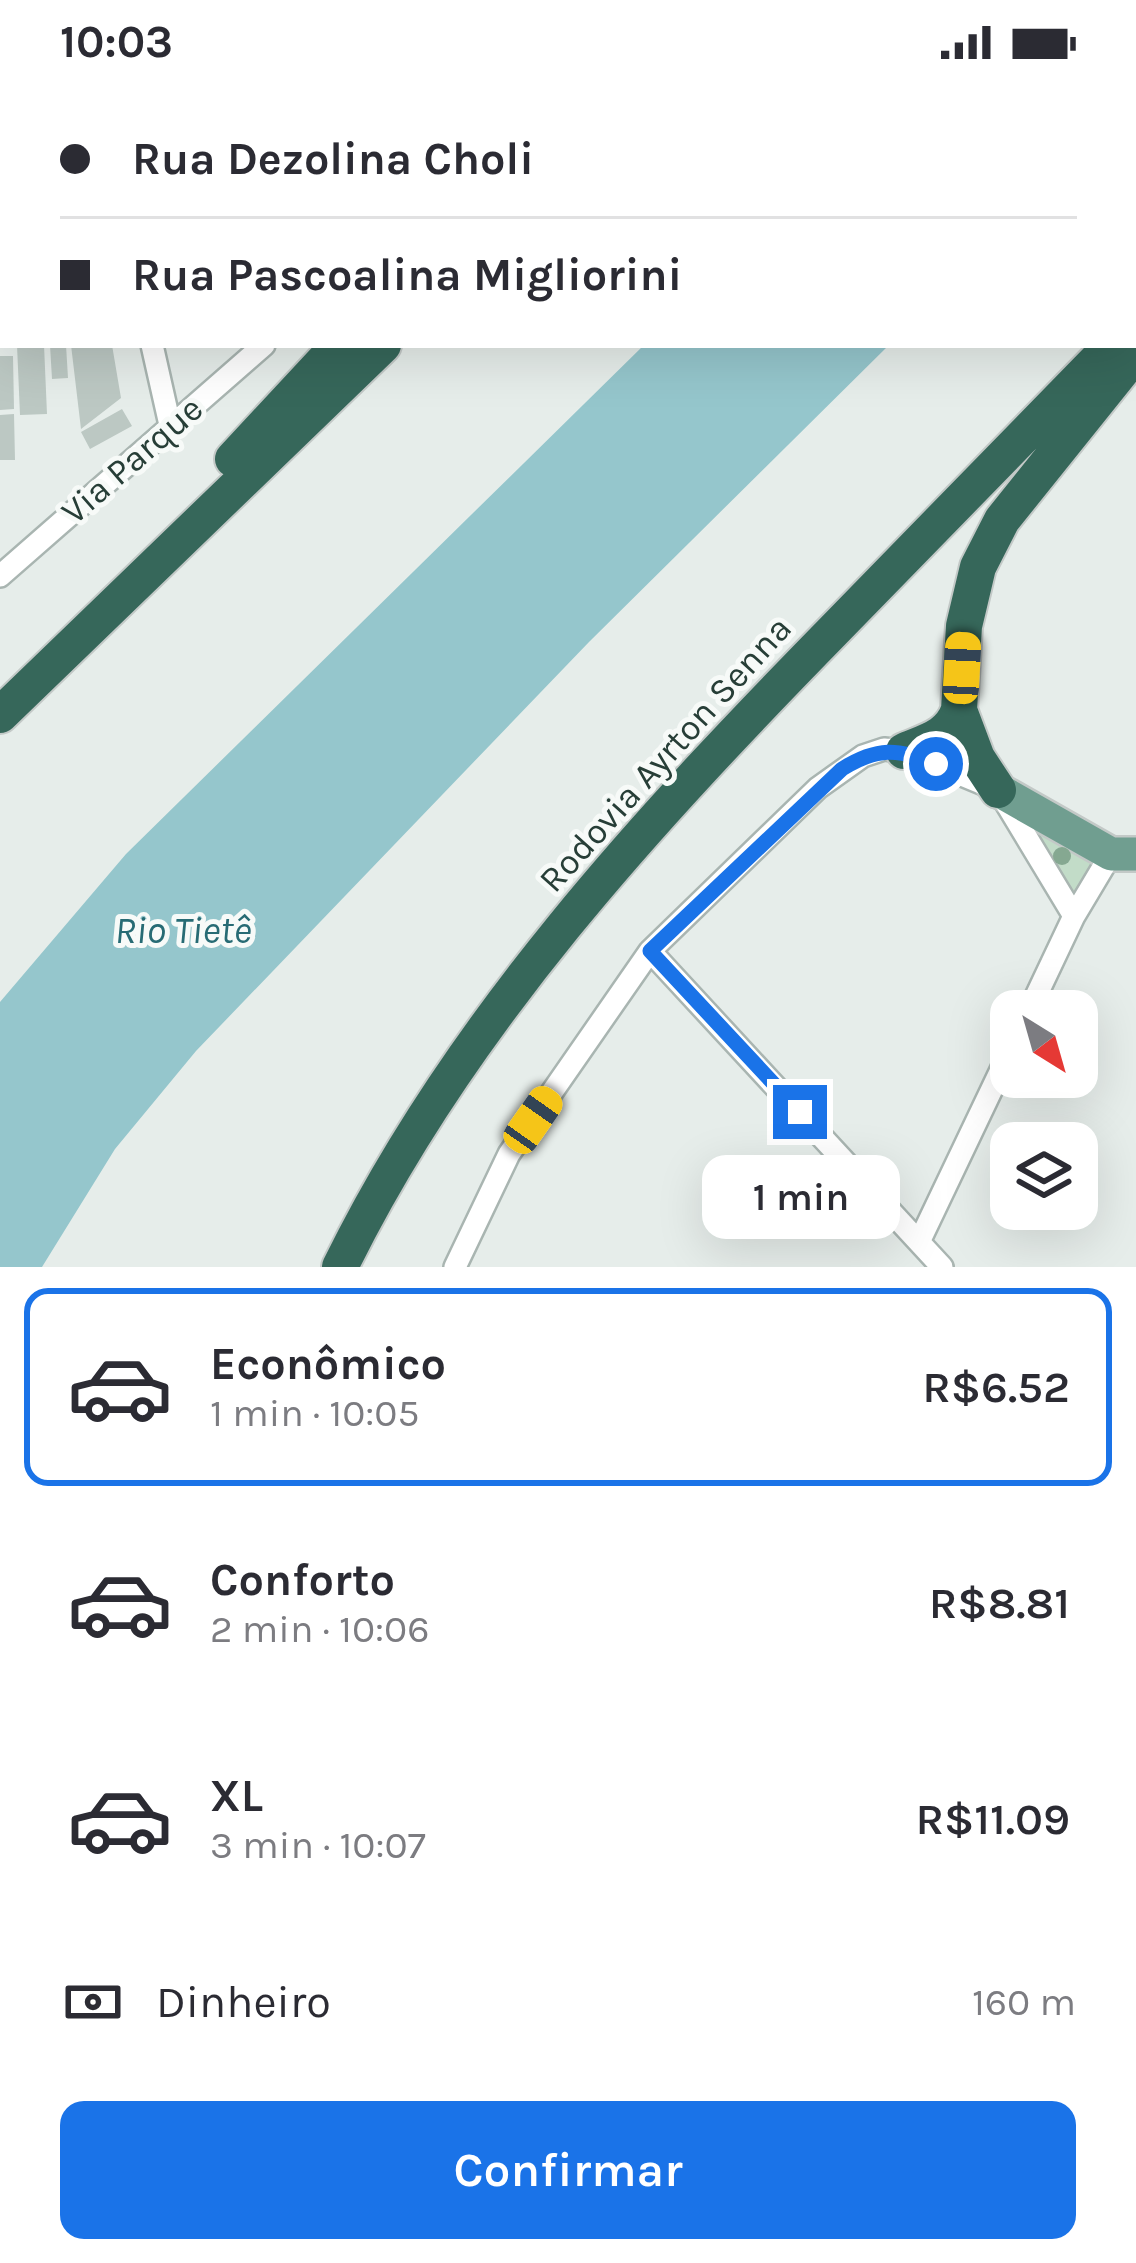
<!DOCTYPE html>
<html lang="pt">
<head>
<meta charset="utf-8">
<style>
	body { margin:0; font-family:Karla,sans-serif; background:#f7f7f7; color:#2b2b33; height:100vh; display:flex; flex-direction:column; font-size:45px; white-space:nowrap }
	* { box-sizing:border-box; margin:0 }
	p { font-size:39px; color:#7c7c81 }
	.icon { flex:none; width:66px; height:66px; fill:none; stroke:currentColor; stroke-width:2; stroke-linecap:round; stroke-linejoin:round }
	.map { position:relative; height:1183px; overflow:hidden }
	.sheet { display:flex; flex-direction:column; background:#fff; flex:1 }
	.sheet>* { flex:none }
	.hud { position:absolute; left:0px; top:0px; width:1137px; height:264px; box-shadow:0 12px 48px #0002; display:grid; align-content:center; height:264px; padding:0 60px; background:#fff }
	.needle { width:78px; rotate:143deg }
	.tools { position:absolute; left:990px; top:906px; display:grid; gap:24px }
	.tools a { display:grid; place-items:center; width:108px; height:108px; border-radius:24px; background:#fff; box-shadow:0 12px 48px #0002; font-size:60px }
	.end { position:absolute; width:54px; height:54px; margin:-27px; border:15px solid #1a73e8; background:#fff; box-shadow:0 0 0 6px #fff }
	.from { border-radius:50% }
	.bubble { position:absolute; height:84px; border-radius:24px; background:#fff; box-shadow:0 12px 48px #0002; font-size:39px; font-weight:600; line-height:84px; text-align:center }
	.car { position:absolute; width:36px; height:72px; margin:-36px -18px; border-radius:15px; box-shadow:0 0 9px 3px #0007; background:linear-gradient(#f5c518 24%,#345 0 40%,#f5c518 0 76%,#345 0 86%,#f5c518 0) }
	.hud b { display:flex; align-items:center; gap:42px; height:114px; font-size:45px }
	.hud b+b { border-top:3px solid #e1e1e2 }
	.hud i { width:30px; height:30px; background:#2b2b33 }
	ul { padding:21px 0 0; list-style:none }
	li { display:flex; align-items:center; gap:36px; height:198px; margin:0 24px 18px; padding:0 36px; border:6px solid transparent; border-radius:24px }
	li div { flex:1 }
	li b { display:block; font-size:45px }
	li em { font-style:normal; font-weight:600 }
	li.on { border-color:#1a73e8 }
	li>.icon { width:108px; height:108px; stroke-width:1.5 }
	.pay { display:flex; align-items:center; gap:30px; height:132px; padding:0 60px; font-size:45px }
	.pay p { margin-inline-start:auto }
	.primary-button { display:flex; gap:24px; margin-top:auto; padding:24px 60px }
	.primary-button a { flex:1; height:138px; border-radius:24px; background:#1a73e8; color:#fff; font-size:48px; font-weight:600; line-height:138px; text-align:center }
	.status { display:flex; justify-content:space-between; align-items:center; height:84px; padding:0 60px; background:#fff; direction:ltr }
	.status svg { height:33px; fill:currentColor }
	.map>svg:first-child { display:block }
</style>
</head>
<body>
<div class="status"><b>10:03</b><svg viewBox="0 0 49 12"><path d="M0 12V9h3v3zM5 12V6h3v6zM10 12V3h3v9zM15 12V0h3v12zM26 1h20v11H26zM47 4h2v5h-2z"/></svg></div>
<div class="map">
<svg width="1136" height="1183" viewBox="0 0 1136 1183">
	<rect width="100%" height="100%" fill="#e6edea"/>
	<path fill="#c2dcc8" d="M998 706 1111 770 1074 832Z"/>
	<path fill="#95c6cc" d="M644 261H889L589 558 196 967 115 1065 42 1183H0V918L126 770Z"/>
	<path fill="#bcc8c3" d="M17 261H44L47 330 20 331Z
		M50 261H66L68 294 52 295Z
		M71 261H112L121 314 81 345Z
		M0 272H13L14 325 0 326Z
		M122 325 132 342 90 365 81 348Z
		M14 330 15 376H0V331Z"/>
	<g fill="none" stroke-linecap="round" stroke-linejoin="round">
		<defs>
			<path id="minor" d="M0 3H3
				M210 3 212 0
				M0 162H3
				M152 261 170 341
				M0 492 264 261
				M650 867 942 1183
				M1029 927 1074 832 1111 770
				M920 1156 1011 965
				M455 1183 509 1070 650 867 818 704 863 672 884 665 904 667 998 706 1074 832"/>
			<path id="primary" d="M311 0 314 3
				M545 3 548 0
				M998 706 1111 770H1136"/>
			<path id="motorway" d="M572 3 575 0
				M654 3 658 0
				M1134 239 1136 237
				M233 375 339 261
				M0 631 383 261
				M904 667C928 657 950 652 959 626
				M998 706 977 674 959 626 964 542 978 483 1002 436 1136 269
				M340 1183C460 938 650 734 839 541 930 447 1021 354 1112 261"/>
		</defs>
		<use href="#minor" stroke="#a9b5b1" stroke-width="26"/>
		<use href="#primary" stroke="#c3c9c7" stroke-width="38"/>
		<use href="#motorway" stroke="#c3c9c7" stroke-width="40"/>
		<use href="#minor" stroke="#fff" stroke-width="21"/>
		<use href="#primary" stroke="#709e90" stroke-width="33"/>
		<use href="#motorway" stroke="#36675a" stroke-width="36"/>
	</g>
	<circle fill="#85a891" cx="1062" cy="772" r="9"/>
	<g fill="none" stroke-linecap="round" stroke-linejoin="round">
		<path stroke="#1a73e8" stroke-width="15" d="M800 1028 650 867 842 685C877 663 898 664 936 680"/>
	</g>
	<g text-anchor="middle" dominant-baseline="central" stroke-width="10" stroke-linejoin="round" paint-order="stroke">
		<g font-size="36" fill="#273e37" stroke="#f7faf8">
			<text transform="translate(132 376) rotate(-41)">Via Parque</text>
			<text transform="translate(665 670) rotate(-48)">Rodovia Ayrton Senna</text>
		</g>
		<g font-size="39" font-style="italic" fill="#276b74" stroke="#f7faf8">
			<text x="183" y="846">Rio Tietê</text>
		</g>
	</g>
</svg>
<div class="tools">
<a><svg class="needle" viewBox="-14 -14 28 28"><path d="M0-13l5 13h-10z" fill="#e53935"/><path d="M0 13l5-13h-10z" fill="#7c7c81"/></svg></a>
<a><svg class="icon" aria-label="layers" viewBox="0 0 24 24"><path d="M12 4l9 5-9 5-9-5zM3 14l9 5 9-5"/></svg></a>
</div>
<i class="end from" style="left:936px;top:680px"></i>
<i class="end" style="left:800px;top:1028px"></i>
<div class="bubble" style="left:702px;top:1071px;width:198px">1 min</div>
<i class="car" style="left:962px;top:584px;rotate:3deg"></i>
<i class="car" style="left:533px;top:1036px;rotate:35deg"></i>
<div class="hud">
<b><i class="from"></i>Rua Dezolina Choli</b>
<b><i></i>Rua Pascoalina Migliorini</b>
</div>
</div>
<section class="sheet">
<ul>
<li class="on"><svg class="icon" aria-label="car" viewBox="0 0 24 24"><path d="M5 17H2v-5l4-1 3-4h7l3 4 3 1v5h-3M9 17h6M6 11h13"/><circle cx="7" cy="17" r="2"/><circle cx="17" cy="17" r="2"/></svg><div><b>Econômico</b><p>1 min · 10:05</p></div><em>R$6.52</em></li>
<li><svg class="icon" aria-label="car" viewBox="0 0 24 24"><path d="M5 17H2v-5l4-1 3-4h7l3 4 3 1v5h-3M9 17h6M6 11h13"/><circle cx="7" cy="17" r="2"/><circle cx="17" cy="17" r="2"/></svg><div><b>Conforto</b><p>2 min · 10:06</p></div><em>R$8.81</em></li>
<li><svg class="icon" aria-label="car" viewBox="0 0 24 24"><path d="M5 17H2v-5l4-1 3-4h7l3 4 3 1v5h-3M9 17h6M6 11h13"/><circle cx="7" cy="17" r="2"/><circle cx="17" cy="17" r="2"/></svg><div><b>XL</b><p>3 min · 10:07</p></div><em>R$11.09</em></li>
</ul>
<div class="pay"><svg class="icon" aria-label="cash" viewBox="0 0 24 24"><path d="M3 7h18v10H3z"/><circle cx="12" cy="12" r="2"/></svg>Dinheiro<p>160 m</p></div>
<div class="primary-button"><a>Confirmar</a></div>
</section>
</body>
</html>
